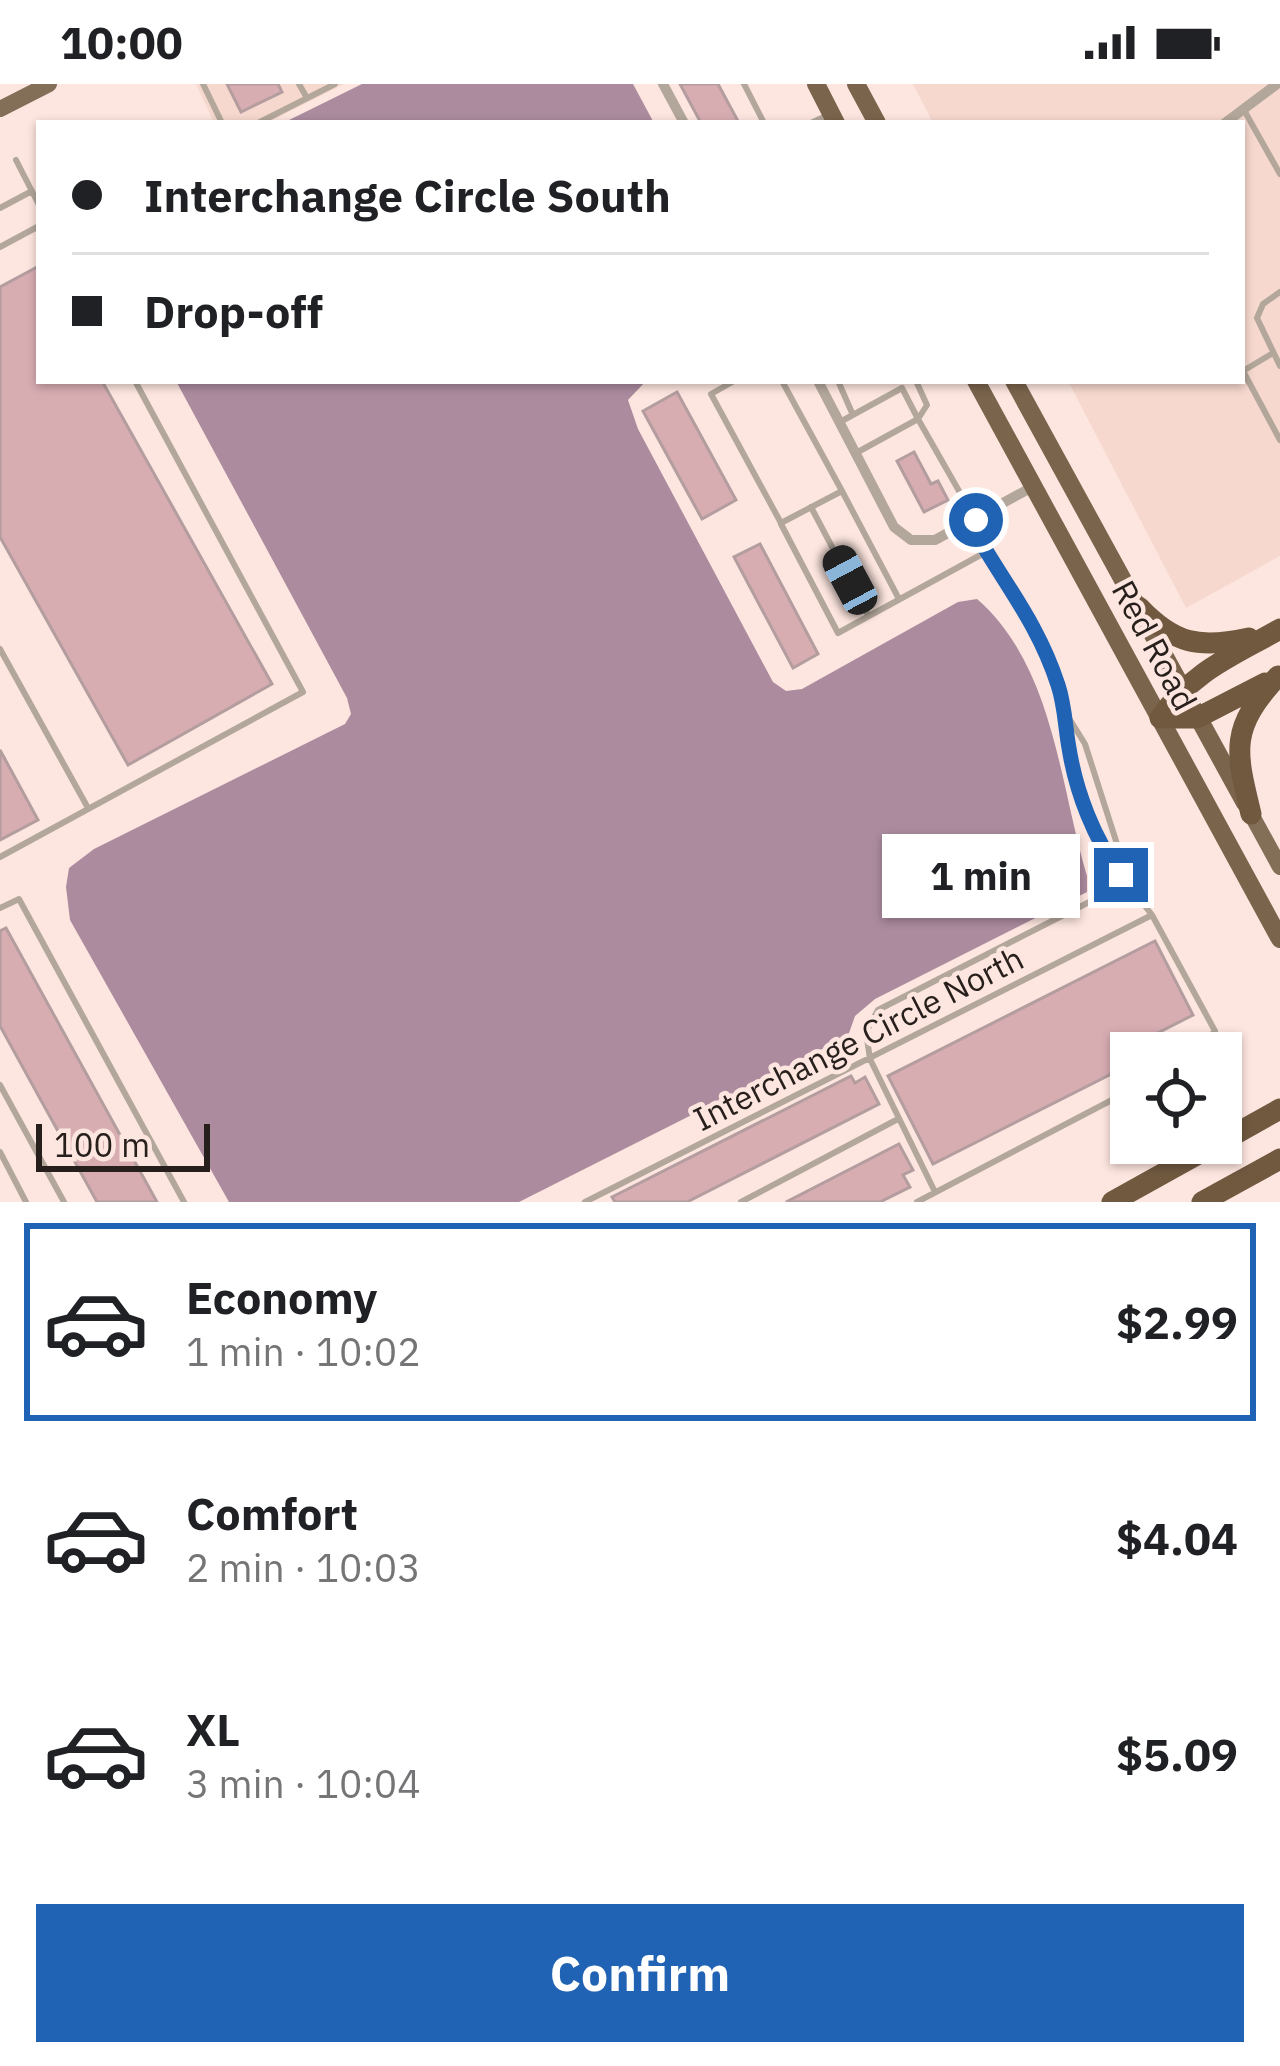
<!DOCTYPE html>
<html lang="en">
<head>
<meta charset="utf-8">
<style>
	body { margin:0; font-family:"IBM Plex Sans",sans-serif; background:#f6f6f6; color:#202124; height:100vh; display:flex; flex-direction:column; font-size:45px; white-space:nowrap }
	* { box-sizing:border-box; margin:0 }
	p { font-size:39px; color:#757577 }
	.icon { flex:none; width:66px; height:66px; fill:none; stroke:currentColor; stroke-width:2; stroke-linecap:round; stroke-linejoin:round }
	.map { position:relative; height:1118px; overflow:hidden }
	.details { display:flex; flex-direction:column; background:#fff; flex:1 }
	.details>* { flex:none }
	.guide { position:absolute; left:36px; top:36px; width:1209px; height:264px; border-radius:0px; box-shadow:0 3px 9px #0004; display:grid; align-content:center; height:264px; padding:0 36px; background:#fff }
	.controls { position:absolute; left:1110px; top:948px; display:grid; gap:24px }
	.controls a { display:grid; place-items:center; width:132px; height:132px; border-radius:0px; background:#fff; box-shadow:0 3px 9px #0004; font-size:60px }
	.scale { position:absolute; left:36px; bottom:30px; width:174px; box-sizing:border-box; padding-left:12px; border:6px solid #271f1c; border-top:0; font-size:33px; line-height:42px; white-space:nowrap; color:#271f1c; -webkit-text-stroke:9px #fde6df; paint-order:stroke }
	.end { position:absolute; width:54px; height:54px; margin:-27px; border:15px solid #2062b3; background:#fff; box-shadow:0 0 0 6px #fff }
	.from { border-radius:50% }
	.bubble { position:absolute; height:84px; border-radius:0px; background:#fff; box-shadow:0 3px 9px #0004; font-size:39px; font-weight:800; line-height:84px; text-align:center }
	.car { position:absolute; width:36px; height:72px; margin:-36px -18px; border-radius:15px; box-shadow:0 0 9px 3px #0007; background:linear-gradient(#222 24%,#8ab4d8 0 40%,#222 0 76%,#8ab4d8 0 86%,#222 0) }
	.guide b { display:flex; align-items:center; gap:42px; height:114px; font-size:45px }
	.guide b+b { border-top:3px solid #e0e0e0 }
	.guide i { width:30px; height:30px; background:#202124 }
	ul { padding:21px 0 0; list-style:none }
	li { display:flex; align-items:center; gap:36px; height:198px; margin:0 24px 18px; padding:0 12px; border:6px solid transparent; border-radius:0px }
	li div { flex:1 }
	li b { display:block; font-size:45px }
	li em { font-style:normal; font-weight:800 }
	li.active { border-color:#2062b3 }
	li>.icon { width:108px; height:108px; stroke-width:1.5 }
	.primary-button { display:flex; gap:24px; margin-top:auto; padding:24px 36px }
	.primary-button a { flex:1; height:138px; border-radius:0px; background:#2062b3; color:#fff; font-size:48px; font-weight:800; line-height:138px; text-align:center }
	.status { display:flex; justify-content:space-between; align-items:center; height:84px; padding:0 60px; background:#fff; direction:ltr }
	.status svg { height:33px; fill:currentColor }
	.map>svg:first-child { display:block }
</style>
</head>
<body>
<div class="status"><b>10:00</b><svg viewBox="0 0 49 12"><path d="M0 12V9h3v3zM5 12V6h3v6zM10 12V3h3v9zM15 12V0h3v12zM26 1h20v11H26zM47 4h2v5h-2z"/></svg></div>
<div class="map">
<svg width="1280" height="1118" viewBox="0 0 1280 1118">
	<rect width="100%" height="100%" fill="#fde6df"/>
	<path fill="#f6d8ce" d="M196 0H344L267 39H214Z
		M913 0H1280V472L1186 524 1068 297H1242V39H933Z"/>
	<path fill="#ac8b9f" d="M362 0H633L654 39H283Z
		M176 297H646L628 316 638 345 773 598 786 607 802 605 958 518 977 515C1054 582 1059 699 1087 792V808L875 915 855 932 848 952 519 1118H229L70 836 66 803 69 784 94 765 345 640 351 630 347 614Z"/>
	<path fill="#d7adb2" stroke="#b39d9f" stroke-width="3" d="M227 0H278L282 8 241 28Z
		M680 0H718L739 39H701Z
		M39 182V297H102L272 600 128 681 0 453V203Z
		M677 308 736 416 702 435 643 327Z
		M914 368 931 400 938 397 948 416 924 428 897 377Z
		M760 460 818 570 793 584 734 473Z
		M0 666 38 736 0 756Z
		M6 844 157 1118H97L0 942V847Z
		M1155 857 1193 931 1146 955 1153 969H1131V980L933 1080 888 992Z
		M851 992 855 999 865 993 879 1020 687 1118H615L612 1113Z
		M899 1060 913 1086 903 1091 910 1103 880 1118H786Z"/>
	<g fill="none" stroke-linecap="round" stroke-linejoin="round">
		<path stroke="#b3a79b" stroke-width="6" d="M203 0 222 39
			M299 0 307 14
			M744 0 764 39
			M1244 26 1280 90
			M258 39 335 0
			M811 39 828 31
			M16 76 39 121
			M0 124 32 107
			M0 163 39 142
			M1280 208 1263 220 1257 234 1280 282
			M1273 269 1243 287 1280 356
			M734 297 711 310 781 439 842 407 782 297
			M838 297 853 331
			M916 297 927 321 918 335 975 435
			M840 338 902 304 918 335 856 369
			M842 407 899 515
			M811 423 868 531
			M970 439 1009 497 1044 562 1067 631 1085 660 1117 760 1121 790
			M781 440 838 549 986 468
			M0 565 88 724
			M1067 635 1068 664 1088 734 1104 769 1152 831 1215 947 1194 969
			M0 773 303 608 135 297
			M0 824 19 815 184 1118
			M0 1001 64 1118
			M0 1068 26 1118
			M935 1108 870 975 866 948 878 926 1099 813 1121 791
			M585 1118 1152 831
			M741 1118 898 1035
			M917 1118 1131 1006"/>
		<path stroke="#b3a79b" stroke-width="10" d="M663 0 684 39
			M1225 39 1277 0
			M818 297 894 443 911 456H935L1036 401"/>
		<path stroke="#836e58" stroke-width="16" d="M0 25 49 0
			M1251 730 1280 783"/>
		<path stroke="#7a644c" stroke-width="18" d="M816 0 836 39
			M856 0 877 39
			M976 297 1280 855
			M1014 297 1245 719"/>
		<path stroke="#715940" stroke-width="21" d="M1139 523C1174 560 1199 565 1249 554
			M1160 634C1194 586 1231 573 1280 545
			M1160 634H1197L1265 599
			M1251 730C1235 665 1230 644 1278 592
			M1221 1058 1280 1025
			M1112 1118 1218 1059
			M1202 1118 1280 1075"/>
	</g>
	<g fill="none" stroke-linecap="round" stroke-linejoin="round">
		<path stroke="#2062b3" stroke-width="15" d="M976 436 970 439C1001 496 1037 536 1058 601 1065 622 1065 642 1069 664 1076 708 1094 755 1121 791"/>
	</g>
	<g text-anchor="middle" dominant-baseline="central" stroke-width="9" stroke-linejoin="round" paint-order="stroke">
		<g font-size="33" fill="#271f1c" stroke="#fde6df">
			<text transform="translate(1155 561) rotate(62)">Red Road</text>
			<text transform="translate(858 954) rotate(-27)">Interchange Circle North</text>
		</g>
	</g>
</svg>
<div class="controls">
<a><svg class="icon" aria-label="locate" viewBox="0 0 24 24"><circle cx="12" cy="12" r="6"/><path d="M12 2v4M12 18v4M2 12h4M18 12h4"/></svg></a>
</div>
<div class="scale">100 m</div>
<i class="end from" style="left:976px;top:436px"></i>
<i class="end" style="left:1121px;top:791px"></i>
<div class="bubble" style="left:882px;top:750px;width:198px">1 min</div>
<i class="car" style="left:850px;top:496px;rotate:332deg"></i>
<div class="guide">
<b><i class="from"></i>Interchange Circle South</b>
<b><i></i>Drop-off</b>
</div>
</div>
<section class="details">
<ul>
<li class="active"><svg class="icon" aria-label="car" viewBox="0 0 24 24"><path d="M5 17H2v-5l4-1 3-4h7l3 4 3 1v5h-3M9 17h6M6 11h13"/><circle cx="7" cy="17" r="2"/><circle cx="17" cy="17" r="2"/></svg><div><b>Economy</b><p>1 min · 10:02</p></div><em>$2.99</em></li>
<li><svg class="icon" aria-label="car" viewBox="0 0 24 24"><path d="M5 17H2v-5l4-1 3-4h7l3 4 3 1v5h-3M9 17h6M6 11h13"/><circle cx="7" cy="17" r="2"/><circle cx="17" cy="17" r="2"/></svg><div><b>Comfort</b><p>2 min · 10:03</p></div><em>$4.04</em></li>
<li><svg class="icon" aria-label="car" viewBox="0 0 24 24"><path d="M5 17H2v-5l4-1 3-4h7l3 4 3 1v5h-3M9 17h6M6 11h13"/><circle cx="7" cy="17" r="2"/><circle cx="17" cy="17" r="2"/></svg><div><b>XL</b><p>3 min · 10:04</p></div><em>$5.09</em></li>
</ul>
<div class="primary-button"><a>Confirm</a></div>
</section>
</body>
</html>
